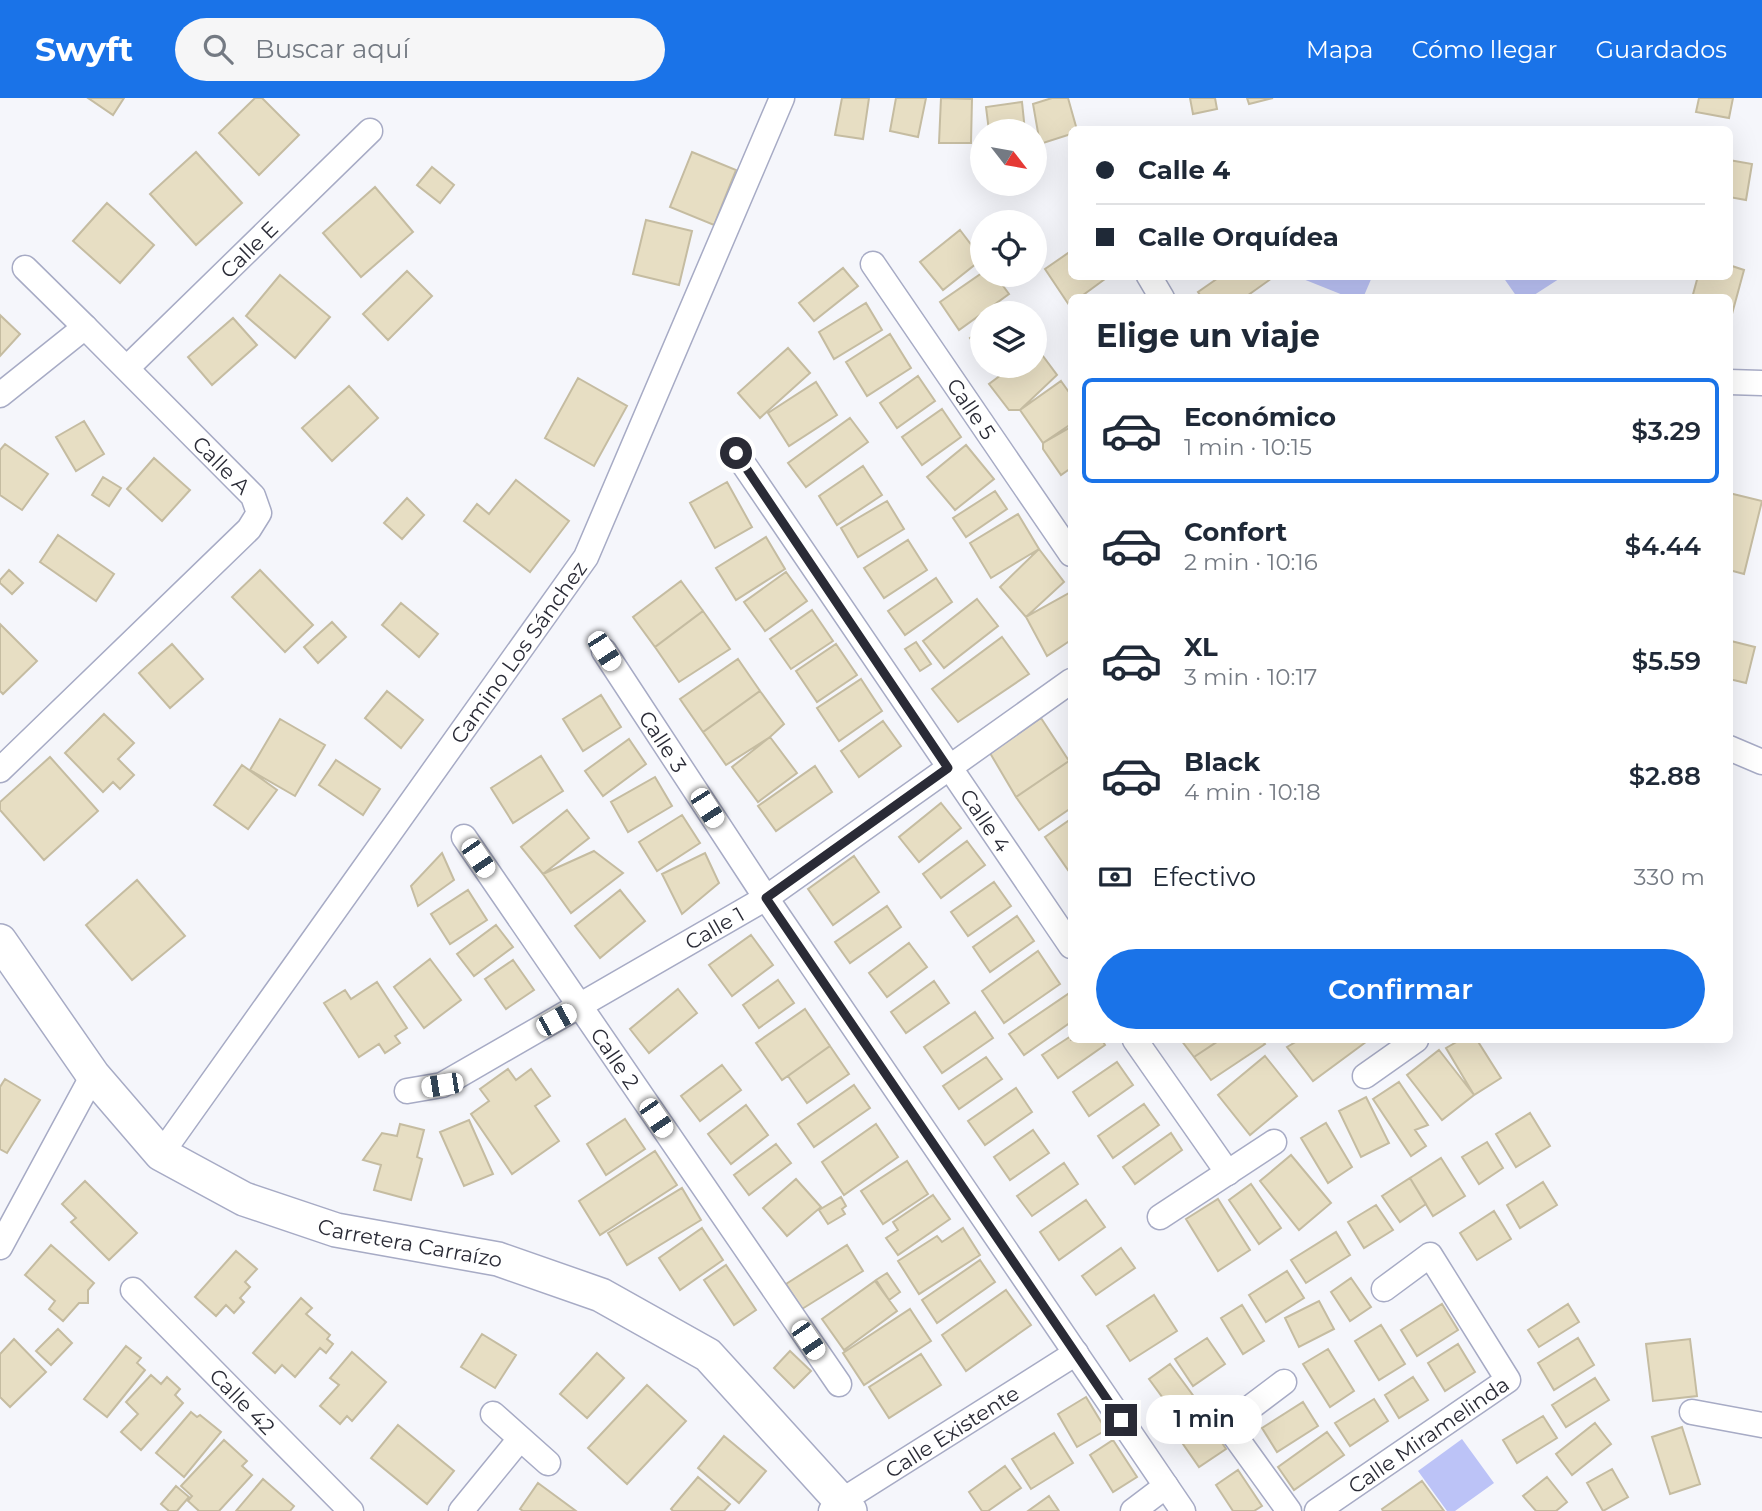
<!DOCTYPE html>
<html lang="es">
<head>
<meta charset="utf-8">
<style>
	body { margin:0; font-family:Montserrat,sans-serif; background:#f6f6f7; color:#1f2937; height:100vh; display:flex; flex-direction:column; font-size:26px; white-space:nowrap }
	* { box-sizing:border-box; margin:0 }
	p { font-size:23px; color:#747a83 }
	.icon { flex:none; width:38px; height:38px; fill:none; stroke:currentColor; stroke-width:2; stroke-linecap:round; stroke-linejoin:round }
	.map { position:relative; flex:1; overflow:hidden }
	.sheet { position:absolute; left:1068px; top:196px; width:665px; height:749px; display:flex; flex-direction:column; background:#fff; border-radius:10px; box-shadow:0 7px 28px #0002 }
	.sheet>* { flex:none }
	.guide { position:absolute; left:1068px; top:28px; width:665px; height:154px; border-radius:10px; box-shadow:0 7px 28px #0002; display:grid; align-content:center; height:154px; padding:0 28px; background:#fff }
	.needle { width:46px; rotate:121deg }
	.fabs { position:absolute; left:970px; top:21px; display:grid; gap:14px }
	.fabs a { display:grid; place-items:center; width:77px; height:77px; border-radius:50%; background:#fff; box-shadow:0 7px 28px #0002; font-size:35px }
	.end { position:absolute; width:32px; height:32px; margin:-16px; border:9px solid #2a2b36; background:#fff; box-shadow:0 0 0 4px #fff }
	.from { border-radius:50% }
	.bubble { position:absolute; height:49px; border-radius:24px; background:#fff; box-shadow:0 7px 28px #0002; font-size:23px; font-weight:600; line-height:49px; text-align:center }
	.car { position:absolute; width:21px; height:42px; margin:-21px -10px; border-radius:9px; box-shadow:0 0 5px 2px #0007; background:linear-gradient(#fff 24%,#345 0 40%,#fff 0 76%,#345 0 86%,#fff 0) }
	.guide b { display:flex; align-items:center; gap:24px; height:66px; font-size:26px }
	.guide b+b { border-top:2px solid #e0e1e3 }
	.guide i { width:18px; height:18px; background:#1f2937 }
	ul { padding:0; list-style:none }
	li { display:flex; align-items:center; gap:21px; height:105px; margin:0 14px 10px; padding:0 14px; border:4px solid transparent; border-radius:10px }
	li div { flex:1 }
	li b { display:block; font-size:26px }
	li em { font-style:normal; font-weight:600 }
	li.current { border-color:#1a73e8 }
	li>.icon { width:63px; height:63px; stroke-width:1.5 }
	h2 { padding:0 28px; font-size:32px; line-height:84px }
	.pay { display:flex; align-items:center; gap:18px; height:77px; padding:0 28px; font-size:26px }
	.pay p { margin-inline-start:auto }
	.action { display:flex; gap:14px; margin-top:auto; padding:14px 28px }
	.action a { flex:1; height:80px; border-radius:42px; background:#1a73e8; color:#fff; font-size:28px; font-weight:600; line-height:80px; text-align:center }
	header { display:flex; align-items:center; gap:42px; box-sizing:border-box; height:98px; padding:0 35px; background:#1a73e8; color:#fff }
	header strong { font-size:33px }
	nav { display:flex; gap:38px; margin-inline-start:auto; font-size:24px }
	.search { width:490px; height:63px; background:#f6f6f7; display:flex; align-items:center; gap:18px; box-sizing:border-box; padding:0 24px; border-radius:38px; color:#747a83; font-size:26px }
	.map>svg:first-child { display:block }
</style>
</head>
<body>
<header>
<strong>Swyft</strong>
<div class="search"><svg class="icon" aria-label="search" viewBox="0 0 24 24"><circle cx="10" cy="10" r="6"/><path d="M15 15l6 6"/></svg>Buscar aquí</div>
<nav><a>Mapa</a><a>Cómo llegar</a><a>Guardados</a></nav>
</header>
<div class="map">
<svg width="1762" height="1413" viewBox="0 0 1762 1413">
	<rect width="100%" height="100%" fill="#f5f6fb"/>
	<path fill="#bcc3f7" d="M1298 179H1372L1363 200 1348 199Z
		M1503 179H1562L1531 199H1517Z
		M1462 1341 1494 1385 1455 1413H1447L1418 1373Z"/>
	<path fill="#e7dec3" stroke="#c5bca1" stroke-width="2" d="M88 0H124L113 17Z
		M255 0H262L299 37 259 77 219 35Z
		M842 0H869L863 41 835 37Z
		M896 0H926L918 39 890 33Z
		M941 0 972 1 971 45H939Z
		M1052 0H1068L1077 32H1071V36L1040 46 1033 6Z
		M1190 0H1215L1217 11 1193 16Z
		M1247 0H1273L1249 6Z
		M1699 0H1733L1729 20 1696 14Z
		M1022 4 1025 33H989L986 9Z
		M196 54 242 105 196 147 150 96Z
		M692 54 736 72 714 127 670 109Z
		M1729 62 1752 66 1746 102 1729 99Z
		M432 69 454 87 440 105 417 87Z
		M375 89 413 134 361 179 323 135Z
		M107 105 154 147 120 185 73 143Z
		M646 122 692 133 679 187 633 176Z
		M960 132 982 161 943 192 920 164Z
		M1071 153V178H1109L1079 200H1071L1069 207 1045 171Z
		M1729 167 1744 172 1732 216 1729 215V200H1692L1698 178H1729Z
		M843 170 858 188 814 223 799 205Z
		M407 173 432 198 388 242 363 216Z
		M982 175V177H995L1009 196 959 232 940 204Z
		M280 177 330 219 295 260 246 218Z
		M1221 178H1275L1244 200H1202L1198 194Z
		M866 205 882 232 834 261 819 234Z
		M0 217 20 236 0 258Z
		M233 220 257 247 212 287 188 259Z
		M982 232V258L970 240Z
		M890 236 911 270 867 298 846 264Z
		M788 250 810 275 760 320 738 295Z
		M1037 250 1057 277 1020 312H1009L989 286 1013 268H1034V252Z
		M918 278 935 303 897 330 880 305Z
		M578 280 627 308 594 368 545 340Z
		M1061 283 1071 297V326L1043 345 1020 312Z
		M816 284 837 317 789 348 768 315Z
		M349 288 378 320 332 363 302 330Z
		M942 311 961 339 922 367 902 339Z
		M850 320 868 344 806 389 788 365Z
		M84 323 104 356 76 373 56 339Z
		M1071 329V370L1061 377 1043 351V345Z
		M5 346 48 376 22 412 0 397V352Z
		M966 347 994 381 955 412 927 379Z
		M154 360 190 392 162 423 127 391Z
		M863 368 882 397 837 427 819 398Z
		M103 379 121 390 109 408 92 397Z
		M516 382 569 423 530 474 464 423 477 406 489 416Z
		M727 384 752 429 715 450 690 405Z
		M995 393 1007 411 966 439 953 420Z
		M1729 395 1762 403 1744 476 1729 472Z
		M407 400 424 417 402 441 384 425Z
		M887 403 904 431 858 459 841 430Z
		M1018 416 1039 451 991 480 970 445Z
		M58 437 114 476 96 503 40 464Z
		M766 439 785 471 736 502 716 470Z
		M908 442 927 472 884 500 864 470Z
		M1039 451 1064 484 1026 519 1000 489Z
		M9 472 23 485 12 496 0 485V482Z
		M260 472 313 527 285 554 232 499Z
		M786 474 807 503 765 533 744 504Z
		M936 480 952 504 905 537 888 513Z
		M681 483 703 513 655 549 633 519Z
		M1071 494V542L1047 558 1026 519Z
		M977 501 998 528 944 570 923 543Z
		M401 505 438 536 419 559 382 527Z
		M812 512 833 543 791 571 770 541Z
		M703 513 730 551 679 584 655 549Z
		M332 524 346 539 318 565 304 549Z
		M0 526 37 563 3 596 0 593Z
		M1002 539 1029 576 958 624 932 591Z
		M1731 543 1755 549 1746 585 1729 581V552Z
		M916 544 931 566 920 573 905 551Z
		M172 546 203 581 170 610 139 575Z
		M836 546 857 577 817 604 796 573Z
		M738 561 760 593 703 634 680 601Z
		M861 581 882 613 839 643 817 610Z
		M387 593 423 622 401 650 365 620Z
		M760 593 784 626 770 639 726 667 703 634Z
		M601 597 621 629 583 653 563 621Z
		M104 616 134 645 118 661 134 677 120 691 113 684 103 694 65 655Z
		M1041 620 1069 663 1016 699 990 655Z
		M280 621 325 647 295 698 250 672Z
		M883 623 901 648 859 679 841 653Z
		M770 639 797 675 758 704 732 669Z
		M629 641 646 666 603 698 585 673Z
		M541 658 563 693 513 725 491 690Z
		M50 659 98 713 44 762 0 712V704Z
		M336 662 380 691 363 717 319 687Z
		M1069 663 1071 666V710L1039 732 1016 699Z
		M242 667 277 692 248 731 214 707Z
		M815 668 832 694 776 733 758 708Z
		M655 679 672 708 628 734 611 704Z
		M941 705 961 730 919 764 899 739Z
		M567 712 589 740 543 776 521 749Z
		M682 717 700 745 657 773 639 744Z
		M1071 721V770L1068 772 1045 739Z
		M967 743 985 767 941 800 923 776Z
		M594 753 623 775 571 815 543 776Z
		M442 755 454 782 418 808 411 788Z
		M705 755 719 785 682 816 662 776Z
		M854 758 879 794 833 827 808 791Z
		M137 782 185 838 132 882 86 827Z
		M994 784 1011 808 968 838 951 814Z
		M468 792 487 822 450 846 431 816Z
		M620 792 645 823 600 860 575 828Z
		M887 808 901 829 850 865 835 844Z
		M1017 818 1034 843 990 874 973 849Z
		M496 827 513 849 474 878 457 856Z
		M751 837 773 867 732 898 709 867Z
		M909 845 927 869 887 899 869 875Z
		M1038 853 1060 886 1004 925 982 893Z
		M430 861 461 902 424 930 394 889Z
		M513 862 534 892 506 911 485 881Z
		M778 882 794 905 759 930 743 907Z
		M934 883 949 905 906 935 891 914Z
		M377 884 407 930 395 938 400 945 385 955 379 946 359 959 324 905 345 892 351 901Z
		M678 891 697 915 649 955 630 931Z
		M1071 894V924L1024 957 1009 936Z
		M805 911 830 948 782 982 756 945Z
		M975 914 993 940 942 975 924 949Z
		M1071 938V942H1102L1105 947 1058 980 1042 957Z
		M1181 942H1212L1215 945 1194 959Z
		M1220 942H1262L1265 946 1211 982 1194 959Z
		M1299 942H1364L1366 944 1313 983 1287 949Z
		M1460 942H1477L1501 980 1474 997 1446 950Z
		M830 948 849 976 807 1005 788 978Z
		M1439 952 1474 997 1442 1022 1407 977Z
		M1265 958 1297 998 1250 1037 1218 997Z
		M986 959 1002 981 959 1011 943 988Z
		M1117 964 1133 987 1089 1018 1073 994Z
		M722 967 741 992 700 1023 681 998Z
		M508 971 516 982 531 971 550 998 535 1008 559 1043 512 1076 471 1016 489 1003 480 991Z
		M5 981 40 1002 7 1055 0 1051V989Z
		M1399 984 1428 1027 1415 1032 1426 1048 1411 1058 1373 1001Z
		M854 987 870 1010 814 1049 798 1026Z
		M1016 990 1032 1014 985 1047 968 1023Z
		M1366 999 1389 1045 1361 1059 1339 1013Z
		M1144 1006 1159 1027 1113 1060 1098 1038Z
		M746 1007 768 1037 731 1066 708 1036Z
		M1530 1015 1550 1048 1516 1069 1496 1036Z
		M625 1021 645 1051 606 1077 587 1046Z
		M469 1022 493 1076 464 1088 440 1034Z
		M1326 1025 1352 1069 1328 1085 1301 1040Z
		M400 1026 424 1032 417 1059 422 1061 411 1102 374 1092 381 1067 363 1062 382 1035 397 1038Z
		M876 1026 898 1059 844 1097 822 1064Z
		M1033 1032 1049 1055 1010 1082 994 1059Z
		M1171 1035 1182 1052 1135 1086 1123 1069Z
		M1487 1044 1503 1070 1479 1086 1462 1059Z
		M776 1046 791 1065 749 1097 734 1077Z
		M655 1053 677 1087 600 1137 579 1103Z
		M1291 1057 1331 1105 1299 1132 1260 1083Z
		M1441 1060 1465 1098 1433 1118 1410 1080Z
		M907 1063 928 1096 883 1126 861 1093Z
		M1064 1065 1078 1086 1032 1118 1017 1098Z
		M1410 1080 1426 1106 1400 1124 1382 1098Z
		M796 1081 821 1109 787 1138 763 1110Z
		M85 1083 137 1135 109 1162 71 1124 76 1120 62 1106Z
		M1543 1084 1557 1107 1520 1130 1507 1107Z
		M1251 1086 1281 1130 1259 1146 1229 1102Z
		M682 1090 701 1122 627 1167 608 1135Z
		M933 1097 950 1121 898 1157 886 1140 898 1132 893 1124Z
		M841 1099 846 1108 842 1111 845 1116 828 1126 819 1112Z
		M1218 1101 1250 1152 1218 1173 1186 1121Z
		M1086 1102 1105 1129 1059 1162 1040 1134Z
		M1376 1107 1393 1132 1364 1150 1348 1124Z
		M1494 1113 1511 1141 1477 1162 1460 1135Z
		M702 1130 723 1162 680 1192 659 1160Z
		M963 1130 980 1157 919 1196 898 1163 937 1138 942 1144Z
		M1336 1134 1350 1157 1306 1185 1291 1162Z
		M51 1147 94 1185 88 1192V1205H79L63 1223 49 1211 55 1203 25 1177Z
		M847 1147 863 1173 802 1211 786 1186Z
		M1121 1150 1135 1170 1096 1197 1082 1178Z
		M236 1153 257 1171 245 1184 250 1189 240 1200 244 1204 234 1215 226 1207 216 1218 195 1199Z
		M980 1162 995 1184 937 1225 922 1202Z
		M726 1167 756 1212 734 1227 704 1182Z
		M1287 1173 1304 1200 1266 1224 1249 1197Z
		M887 1175 900 1194 889 1202 876 1182Z
		M1351 1180 1371 1209 1350 1223 1331 1194Z
		M875 1183 897 1213 844 1252 822 1221Z
		M1006 1192 1031 1227 966 1273 942 1237Z
		M1154 1197 1177 1233 1130 1263 1107 1228Z
		M301 1200 312 1210 306 1216 330 1237 327 1241 333 1246 326 1255 320 1250 295 1279 282 1267 275 1275 253 1255Z
		M1319 1203 1334 1231 1299 1249 1285 1220Z
		M1442 1206 1458 1232 1417 1258 1401 1232Z
		M1568 1206 1579 1224 1539 1249 1528 1232Z
		M1242 1207 1264 1243 1243 1256 1221 1220Z
		M910 1211 931 1243 864 1287 843 1255Z
		M1381 1227 1405 1266 1379 1282 1355 1243Z
		M58 1231 72 1245 51 1267 36 1253Z
		M482 1236 516 1257 495 1290 461 1269Z
		M1207 1240 1225 1266 1193 1288 1175 1261Z
		M1578 1240 1594 1267 1554 1292 1538 1265Z
		M14 1241 46 1274 10 1309 0 1299V1256Z
		M1690 1241 1697 1298 1653 1303 1646 1246Z
		M1458 1246 1475 1274 1445 1293 1428 1265Z
		M126 1248 141 1260 137 1265 145 1272 107 1319 84 1301Z
		M1328 1251 1354 1293 1330 1309 1303 1266Z
		M790 1253 811 1273 794 1290 774 1270Z
		M352 1254 386 1284 352 1323 347 1318 340 1326 320 1308 339 1287 330 1280Z
		M597 1255 624 1280 587 1320 560 1296Z
		M921 1256 941 1287 889 1320 869 1289Z
		M1170 1266 1195 1300 1174 1315 1149 1281Z
		M151 1277 161 1286 167 1279 180 1291 175 1297 183 1305 141 1352 121 1334 138 1316 126 1304Z
		M1413 1279 1428 1302 1399 1320 1385 1297Z
		M1595 1280 1609 1302 1566 1329 1552 1307Z
		M647 1287 686 1323 627 1386 588 1350Z
		M1086 1299 1106 1332 1077 1349 1058 1316Z
		M1374 1301 1388 1323 1350 1348 1335 1325Z
		M1303 1304 1318 1328 1277 1354 1262 1330Z
		M191 1314 197 1319 200 1317 221 1334 184 1379 156 1355Z
		M1204 1317 1226 1351 1199 1369 1176 1336Z
		M1543 1318 1557 1340 1517 1365 1503 1342Z
		M1595 1325 1611 1346 1572 1377 1556 1356Z
		M398 1327 454 1373 427 1406 371 1360Z
		M1682 1329 1700 1386 1670 1396 1652 1339Z
		M1327 1334 1344 1357 1294 1392 1278 1369Z
		M1054 1335 1073 1365 1031 1391 1012 1361Z
		M724 1338 766 1373 739 1405 698 1370Z
		M224 1342 247 1363 242 1368 252 1377 219 1413H199L188 1403 192 1398 181 1388Z
		M1113 1342 1137 1379 1113 1394 1090 1357Z
		M1005 1368 1021 1390 988 1413H982L969 1394Z
		M1612 1371 1628 1399 1603 1413 1587 1385Z
		M1238 1372 1262 1408 1254 1413H1233L1216 1387Z
		M698 1379 730 1406 724 1413H673L671 1411Z
		M1547 1379 1567 1404 1556 1413H1536L1523 1398Z
		M263 1381 294 1408 290 1413H236Z
		M1422 1383 1444 1413H1383L1382 1411Z
		M538 1385 576 1413H523L520 1411Z
		M176 1388 189 1399 177 1413H169L161 1406Z
		M1049 1398 1059 1413H1028Z"/>
	<g fill="none" stroke-linecap="round" stroke-linejoin="round">
		<defs>
			<g id="street">
				<path id="s1" d="M873 166 1071 456"/>
				<path d="M25 170 85 229"/>
				<path d="M1149 178 1162 200"/>
				<path id="s2" d="M127 270 370 33"/>
				<path d="M1729 284 1762 285"/>
				<path id="s3" d="M0 297 85 229 253 398 259 415 249 431 0 672"/>
				<path id="s4" d="M736 355 1071 848"/>
				<path id="s5" d="M604 553 766 800 1183 1413"/>
				<path d="M1729 650 1762 664"/>
				<path id="s6" d="M464 739 839 1286"/>
				<path d="M1135 942 1228 1075"/>
				<path d="M1365 978 1416 942"/>
				<path id="s7" d="M407 993 442 987 766 800 1071 583"/>
				<path id="s8" d="M161 1056 586 459 782 0"/>
				<path d="M1160 1119 1274 1044"/>
				<path d="M0 1149 93 977"/>
				<path id="s9" d="M133 1192 351 1413"/>
				<path d="M1284 1284 1227 1327 1289 1413"/>
				<path d="M1692 1314 1762 1327"/>
				<path d="M493 1316 548 1365"/>
				<path d="M461 1413 519 1342"/>
				<path id="s10" d="M831 1413 840 1404 1076 1255"/>
				<path d="M1133 1413 1166 1388"/>
				<path id="s11" d="M1317 1413 1508 1282 1430 1157 1384 1191"/>
			</g>
			<g id="secondary">
				<path id="s12" d="M0 843 93 977 161 1056 244 1101 336 1132 498 1161 601 1197 708 1257 850 1413"/>
			</g>
		</defs>
		<use href="#street" stroke="#a7abc5" stroke-width="27"/>
		<use href="#secondary" stroke="#a7abc5" stroke-width="36"/>
		<use href="#street" stroke="#fff" stroke-width="24"/>
		<use href="#secondary" stroke="#fff" stroke-width="33"/>
	</g>
	<g fill="none" stroke-linecap="round" stroke-linejoin="round">
		<path stroke="#2a2b36" stroke-width="9" d="M736 355 948 670 766 800 1121 1322"/>
	</g>
	<g text-anchor="middle" dominant-baseline="central" stroke-width="7" stroke-linejoin="round" paint-order="stroke">
		<g font-size="21" fill="#2a2b36" stroke="#f5f6fb">
			<text stroke="none"><textPath href="#s2" startOffset="170">Calle E</textPath></text>
			<text stroke="none"><textPath href="#s1" startOffset="175">Calle 5</textPath></text>
			<text stroke="none"><textPath href="#s3" startOffset="303">Calle A</textPath></text>
			<text stroke="none"><textPath href="#s8" startOffset="616">Camino Los Sánchez</textPath></text>
			<text stroke="none"><textPath href="#s5" startOffset="108">Calle 3</textPath></text>
			<text stroke="none"><textPath href="#s4" startOffset="444">Calle 4</textPath></text>
			<text stroke="none"><textPath href="#s7" startOffset="350">Calle 1</textPath></text>
			<text stroke="none"><textPath href="#s6" startOffset="268">Calle 2</textPath></text>
			<text stroke="none"><textPath href="#s12" startOffset="534">Carretera Carraízo</textPath></text>
			<text stroke="none"><textPath href="#s9" startOffset="156">Calle 42</textPath></text>
			<text stroke="none"><textPath href="#s10" startOffset="145">Calle Existente</textPath></text>
			<text stroke="none"><textPath href="#s11" startOffset="135">Calle Miramelinda</textPath></text>
		</g>
	</g>
</svg>
<div class="fabs">
<a><svg class="needle" viewBox="-14 -14 28 28"><path d="M0-13l5 13h-10z" fill="#e53935"/><path d="M0 13l5-13h-10z" fill="#747a83"/></svg></a>
<a><svg class="icon" aria-label="locate" viewBox="0 0 24 24"><circle cx="12" cy="12" r="6"/><path d="M12 2v4M12 18v4M2 12h4M18 12h4"/></svg></a>
<a><svg class="icon" aria-label="layers" viewBox="0 0 24 24"><path d="M12 4l9 5-9 5-9-5zM3 14l9 5 9-5"/></svg></a>
</div>
<i class="end from" style="left:736px;top:355px"></i>
<i class="end" style="left:1121px;top:1322px"></i>
<div class="bubble" style="left:1146px;top:1297px;width:116px">1 min</div>
<i class="car" style="left:604px;top:553px;rotate:147deg"></i>
<i class="car" style="left:707px;top:710px;rotate:147deg"></i>
<i class="car" style="left:478px;top:760px;rotate:146deg"></i>
<i class="car" style="left:556px;top:922px;rotate:61deg"></i>
<i class="car" style="left:442px;top:987px;rotate:261deg"></i>
<i class="car" style="left:656px;top:1020px;rotate:146deg"></i>
<i class="car" style="left:808px;top:1242px;rotate:146deg"></i>
<div class="guide">
<b><i class="from"></i>Calle 4</b>
<b><i></i>Calle Orquídea</b>
</div>
<section class="sheet">
<h2>Elige un viaje</h2>
<ul>
<li class="current"><svg class="icon" aria-label="car" viewBox="0 0 24 24"><path d="M5 17H2v-5l4-1 3-4h7l3 4 3 1v5h-3M9 17h6M6 11h13"/><circle cx="7" cy="17" r="2"/><circle cx="17" cy="17" r="2"/></svg><div><b>Económico</b><p>1 min · 10:15</p></div><em>$3.29</em></li>
<li><svg class="icon" aria-label="car" viewBox="0 0 24 24"><path d="M5 17H2v-5l4-1 3-4h7l3 4 3 1v5h-3M9 17h6M6 11h13"/><circle cx="7" cy="17" r="2"/><circle cx="17" cy="17" r="2"/></svg><div><b>Confort</b><p>2 min · 10:16</p></div><em>$4.44</em></li>
<li><svg class="icon" aria-label="car" viewBox="0 0 24 24"><path d="M5 17H2v-5l4-1 3-4h7l3 4 3 1v5h-3M9 17h6M6 11h13"/><circle cx="7" cy="17" r="2"/><circle cx="17" cy="17" r="2"/></svg><div><b>XL</b><p>3 min · 10:17</p></div><em>$5.59</em></li>
<li><svg class="icon" aria-label="car" viewBox="0 0 24 24"><path d="M5 17H2v-5l4-1 3-4h7l3 4 3 1v5h-3M9 17h6M6 11h13"/><circle cx="7" cy="17" r="2"/><circle cx="17" cy="17" r="2"/></svg><div><b>Black</b><p>4 min · 10:18</p></div><em>$2.88</em></li>
</ul>
<div class="pay"><svg class="icon" aria-label="cash" viewBox="0 0 24 24"><path d="M3 7h18v10H3z"/><circle cx="12" cy="12" r="2"/></svg>Efectivo<p>330 m</p></div>
<div class="action"><a>Confirmar</a></div>
</section>
</div>
</body>
</html>
